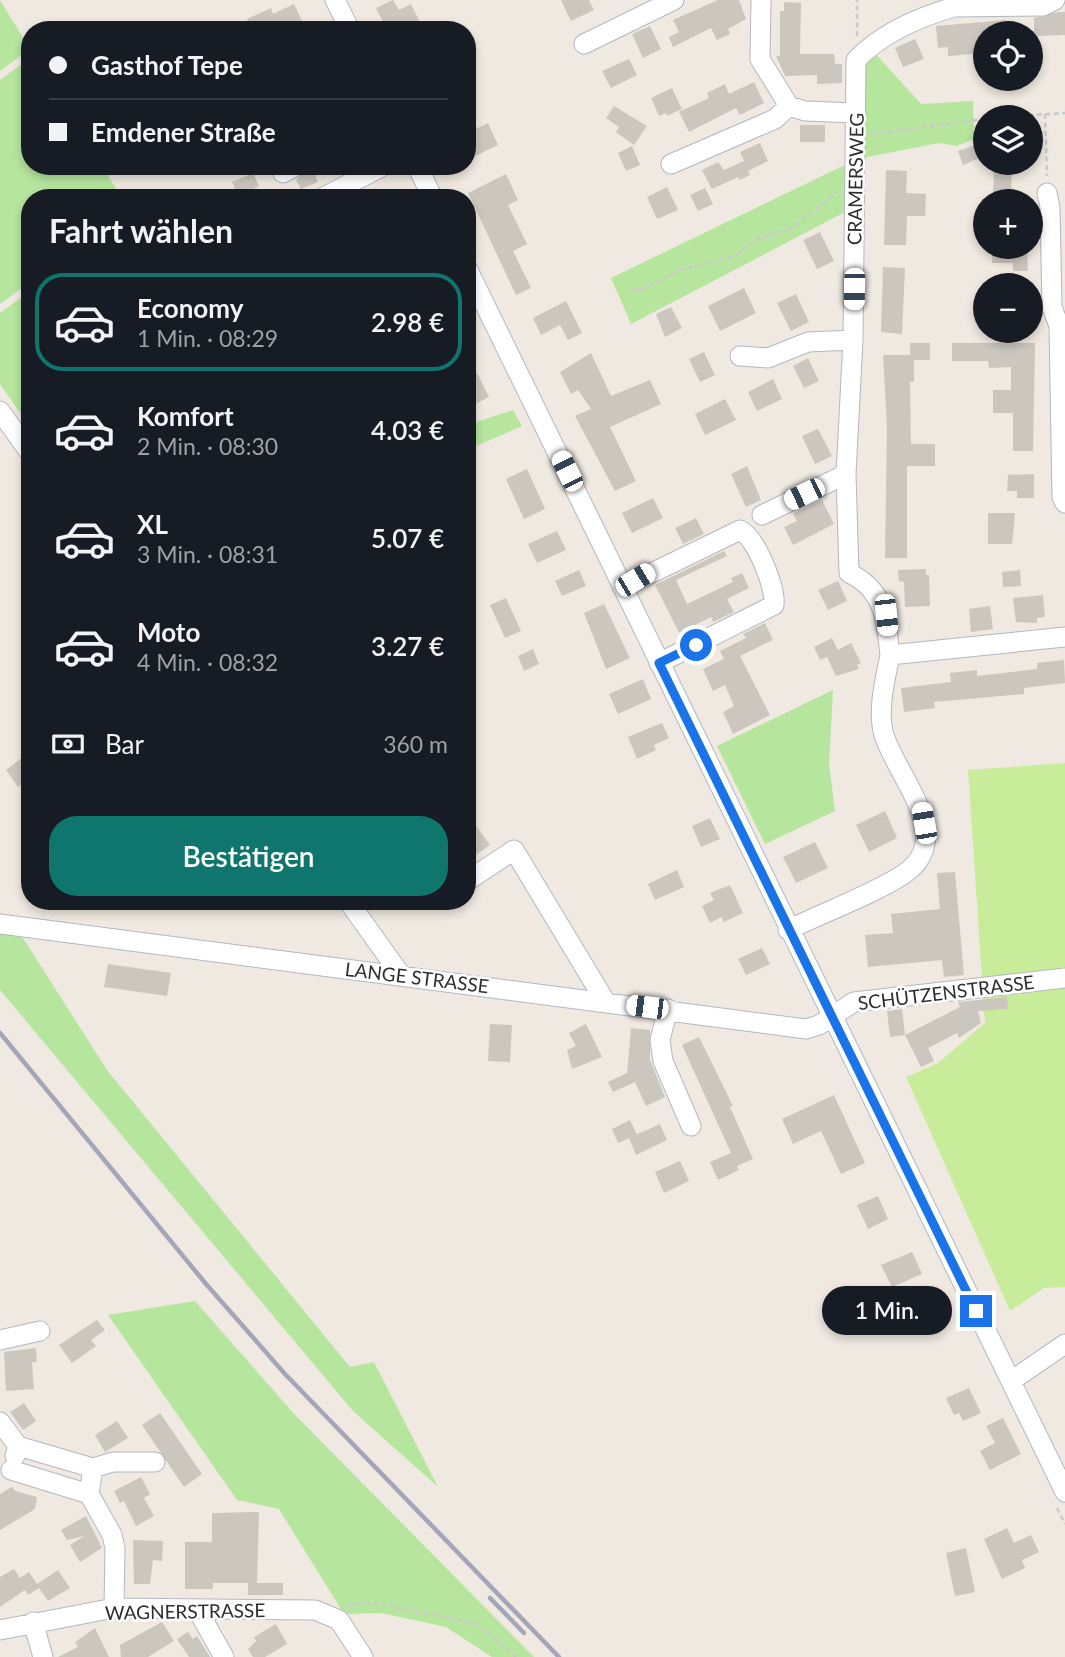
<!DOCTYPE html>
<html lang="de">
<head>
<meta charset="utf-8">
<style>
	body { margin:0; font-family:Lato,sans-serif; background:#242831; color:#f1f3f6; height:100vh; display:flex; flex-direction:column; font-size:26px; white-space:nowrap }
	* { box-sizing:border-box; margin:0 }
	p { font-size:23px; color:#9ea1a6 }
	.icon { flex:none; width:38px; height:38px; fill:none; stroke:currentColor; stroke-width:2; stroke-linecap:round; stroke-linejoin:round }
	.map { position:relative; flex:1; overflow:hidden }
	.drawer { position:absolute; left:21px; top:189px; width:455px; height:721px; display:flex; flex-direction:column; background:#171b24; border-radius:28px; box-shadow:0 4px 10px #0003 }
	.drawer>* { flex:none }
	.guide { position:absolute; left:21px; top:21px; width:455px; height:154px; border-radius:28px; box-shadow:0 4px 10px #0003; display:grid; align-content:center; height:154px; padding:0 28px; background:#171b24 }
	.controls { position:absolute; left:973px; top:21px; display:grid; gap:14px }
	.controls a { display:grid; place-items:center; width:70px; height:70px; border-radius:50%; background:#171b24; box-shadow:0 4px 10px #0003; font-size:35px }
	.end { position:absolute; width:32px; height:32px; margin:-16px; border:9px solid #1a73e8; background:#fff; box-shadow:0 0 0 4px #fff }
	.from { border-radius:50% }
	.bubble { position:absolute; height:49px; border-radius:24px; background:#171b24; box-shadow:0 4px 10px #0003; font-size:23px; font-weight:600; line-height:49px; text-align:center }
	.car { position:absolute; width:21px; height:42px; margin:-21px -10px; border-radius:9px; box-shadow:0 0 5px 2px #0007; background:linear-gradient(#fff 24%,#345 0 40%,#fff 0 76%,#345 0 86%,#fff 0) }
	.guide b { display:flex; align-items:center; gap:24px; height:66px; font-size:26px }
	.guide b+b { border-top:2px solid #363941 }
	.guide i { width:18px; height:18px; background:#f1f3f6 }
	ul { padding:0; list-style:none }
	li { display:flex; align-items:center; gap:21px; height:98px; margin:0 14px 10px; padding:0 14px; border:4px solid transparent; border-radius:28px }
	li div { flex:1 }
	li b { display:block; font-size:26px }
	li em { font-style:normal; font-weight:600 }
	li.active { border-color:#0f766e }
	li>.icon { width:63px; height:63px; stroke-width:1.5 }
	h2 { padding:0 28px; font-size:32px; line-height:84px }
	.pay { display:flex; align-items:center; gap:18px; height:77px; padding:0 28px; font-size:26px }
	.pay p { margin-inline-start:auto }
	.cta { display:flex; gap:14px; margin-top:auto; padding:14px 28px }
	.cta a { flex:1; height:80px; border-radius:28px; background:#0f766e; color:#fff; font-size:28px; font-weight:600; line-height:80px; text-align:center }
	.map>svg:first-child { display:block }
</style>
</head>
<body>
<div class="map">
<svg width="1065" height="1657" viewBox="0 0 1065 1657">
	<rect width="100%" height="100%" fill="#efe9e1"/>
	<path fill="#b6e59e" d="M0 0 30 49 0 71Z
		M873 51 921 104 973 101 974 139 957 146 939 143 862 158 863 68Z
		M30 58V166H102L122 198H30V282L0 304V80Z
		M845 165V212L631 324 611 278Z
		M30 291V427L0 384V313Z
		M513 410 522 426 467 450V425Z
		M833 690 829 764 835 811 765 844 717 746Z
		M0 934 21 935 107 1070 350 1367 374 1362 438 1487 353 1411 0 990Z
		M195 1301 296 1416 534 1657H492L446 1627 381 1613 344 1614 279 1509 237 1500 108 1315Z"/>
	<path fill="#c9ec9a" d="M1065 763V1287L1044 1288 1010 1311 906 1077 938 1063 985 1023 968 770Z"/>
	<path fill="#cbc7bf" d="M393 0 399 10 411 4 420 22 412 26 413 30H387L376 8Z
		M561 0H589L594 10 571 21Z
		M718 0H739L746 19 728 29 730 34 717 40 711 28 673 47 669 37 679 32 673 20Z
		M784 2 801 3 800 54H834L835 64H842V83L817 84V75L785 76 776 56H780V11H784Z
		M294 4 303 23 287 30H252L247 19 271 8 273 14Z
		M1058 12H1065V35L1034 36V18Z
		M1006 20 1008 33H985V53L948 56V47L938 48 936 26Z
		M650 26 661 49 643 58 632 34Z
		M915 39 924 59 903 67 895 48Z
		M629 59 637 75 611 88 602 71Z
		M754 82 764 103 740 115 736 108 689 132 679 112 709 98 707 93 725 84 729 94Z
		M672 88 682 109 667 116 666 113 659 116 651 98Z
		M614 106 647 126 634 145 616 132 619 127 606 118Z
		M488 123 498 145 467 160V133Z
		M800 125H825V142H800Z
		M760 143 768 161 748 171 750 175 740 180 738 177 712 189 702 170 718 162 724 170 744 161 740 152Z
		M976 145 980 158 963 165 958 151Z
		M632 146 640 165 626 171 618 153Z
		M994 163H1012L1011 201H993Z
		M311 166 318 182 301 189 296 180Z
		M886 170 907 171 906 193 926 194 925 216H907L906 245H884Z
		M253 173 259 186 238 196 232 182Z
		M506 174 518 200 508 205 527 244 513 251 531 288 516 295 468 193Z
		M667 187 678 210 657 219 647 197Z
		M705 188 713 204 698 211 690 195Z
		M820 232 834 261 817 269 803 240Z
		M992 247H1027L1028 271H1013V263H992Z
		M883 267 905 268 902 334 881 332Z
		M744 288 756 313 720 331 708 306Z
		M796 294 809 322 791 331 777 303Z
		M566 301 582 333 568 340 560 325 541 335 533 318Z
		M671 307 682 328 665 337 656 314Z
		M910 343H930V360H914V382H910L911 444H935V466H907V558H885L887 426 883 355H910Z
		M952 343H1035L1033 451H1013V413H993V390H1011V367L989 368 988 361H952Z
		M704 352 715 375 700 382 689 359Z
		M591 353 611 396 650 380 661 404 610 427 636 481 615 491 575 416 591 409 578 390 571 394 560 372Z
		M808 358 819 381 804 388 793 366Z
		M477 373 489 397 467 408V378Z
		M773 379 782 399 757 411 748 392Z
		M725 399 736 420 705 435 695 414Z
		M818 429 832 456 815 464 802 436Z
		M747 466 761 500 746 507 731 474Z
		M527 469 545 509 524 519 506 479Z
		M1034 474V498H1017V491H1007L1008 475Z
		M653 498 663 518 632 533 622 513Z
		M822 500 834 524 793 545 784 527 797 521 793 514Z
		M988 513H1015L1012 544H988Z
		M696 518 704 534 683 544 675 528Z
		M557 531 566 550 537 563 528 544Z
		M724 551 727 556 676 580 687 604 733 582 731 578 742 573 749 588 727 599 734 612 713 622 711 617 679 633 655 585Z
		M926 569V575H929L930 606 905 607 904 582 899 581 898 570Z
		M579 570 586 586 562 596 555 581Z
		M1020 570 1021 586 1003 587 1002 572Z
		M838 581 847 601 828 610 818 590Z
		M1043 595 1045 617 1037 618V623L1016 622 1013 598Z
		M506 598 521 631 505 638 490 605Z
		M604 604 630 658 606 669 584 613Z
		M990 606 993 629 971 632 969 609Z
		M765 623 773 640 740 656 770 715 733 734 723 712 734 706 725 685 713 691 703 669 724 659 720 651 746 638 743 634Z
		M832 638 838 650 851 643 861 663 857 665 859 669 836 676 827 657 820 660 814 647Z
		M533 649 539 664 524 671 518 656Z
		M1064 660 1065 683 1024 688V694L934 702 935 708 904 712 901 688 951 682 950 673 977 670V676L1037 669V663Z
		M643 679 651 699 618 714 609 694Z
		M662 723 669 738 654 745 656 750 637 759 628 737Z
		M23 757 30 767V779L18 787 6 770Z
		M885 811 897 838 869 852 856 825Z
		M710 818 720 839 701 847 692 826Z
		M477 827 490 845 467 861V834Z
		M815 842 828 868 796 883 783 857Z
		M677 870 684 887 655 900 648 884Z
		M955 872 964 975 944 977 942 960 868 967 865 935 893 933 891 914 940 909 937 873Z
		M730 885 743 913 724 922 721 917 710 923 702 906 714 900 710 893Z
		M762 948 770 964 746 975 738 959Z
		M108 964 171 973 167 996 104 987Z
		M1007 997 1008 1009 978 1011 981 1023 959 1038 957 1033 928 1048 934 1061 921 1067 905 1035 960 1007 958 1002Z
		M902 1009 905 1035 890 1037 887 1011Z
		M490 1024 512 1025 510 1062 488 1061Z
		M586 1024 602 1057 572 1069 567 1050 576 1046 569 1033Z
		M631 1028 650 1030V1060L665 1097 646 1106 635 1082 613 1092 608 1082 627 1073Z
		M699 1037 733 1106 730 1107 753 1159 737 1166 739 1170 718 1180 710 1162 731 1153 682 1045Z
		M834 1095 865 1163 841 1174 821 1131 793 1144 782 1119Z
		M630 1120 637 1135 618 1143 612 1129Z
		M660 1124 667 1140 636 1155 629 1138Z
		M680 1161 689 1181 664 1193 655 1172Z
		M878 1196 888 1219 868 1229 857 1205Z
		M912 1252 922 1274 892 1287 881 1265Z
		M97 1320 105 1330 91 1340 96 1346 72 1363 59 1345Z
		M36 1348 37 1362H32L34 1389 6 1391 4 1352Z
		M969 1388 981 1413 963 1421 959 1413 954 1415 946 1398Z
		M24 1403 36 1421 23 1430 10 1412Z
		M160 1413 202 1474 184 1487 142 1425Z
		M1003 1418 1021 1454 990 1470 980 1451 995 1443 986 1426Z
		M117 1421 128 1438 105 1452 95 1435Z
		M141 1477 150 1494 144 1498 154 1516 136 1526 124 1501 120 1503 114 1491Z
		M12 1487 15 1491 37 1497 35 1509 0 1530V1494Z
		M259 1512 257 1583H283V1595H248V1583H213V1589H185V1542H212V1513Z
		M86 1516 102 1548 80 1562 70 1545 84 1536 67 1540 61 1530Z
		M1007 1528 1014 1543 1031 1535 1039 1552 1022 1560 1025 1568 1002 1579 984 1539Z
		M133 1540 163 1541 162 1561 153 1560 150 1584H134Z
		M966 1548 975 1592 955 1596 946 1553Z
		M14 1569 20 1578 29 1572 37 1584 58 1570 70 1588 48 1601 39 1588 28 1595 25 1590 0 1607V1577Z
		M162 1622 174 1641 148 1657H121L120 1645Z
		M276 1624 287 1644 265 1657H253L248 1649 256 1641 254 1637Z
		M95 1628 109 1657H58L78 1647 75 1642Z
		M188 1632 193 1639 197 1636 210 1657H189L177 1639Z"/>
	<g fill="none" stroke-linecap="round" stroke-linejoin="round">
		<defs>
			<path id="minor" d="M335 0 350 30
				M761 0 760 59 789 106 805 111 856 113
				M584 44 674 0
				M671 164 775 119 789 106
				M417 166 433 198
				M283 173 296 166
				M1047 193 1050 207 1052 307 1059 326 1062 497 1065 503
				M322 198 383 166
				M467 268 1065 1492
				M740 356 768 358 808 342 853 340
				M0 411 30 453
				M762 515 846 474
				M623 587 740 530C756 537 776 588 774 605L659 663
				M890 655C886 620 885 590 849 573L846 474 853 340 856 60C881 34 919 17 954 7L1043 6 1055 0
				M467 881 514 850 605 1001
				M348 901 401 975
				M0 924 806 1029 819 1025 854 1002 1065 978
				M788 930C822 913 874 894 904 874 957 838 897 777 884 735 877 711 885 680 890 655L1065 637
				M668 1009 660 1040 663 1061 691 1126
				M0 1340 40 1331
				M1011 1381 1065 1344
				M0 1422 18 1446 15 1456
				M18 1446 93 1468 89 1494 112 1535 115 1548 114 1608
				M93 1468 113 1462H155
				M11 1470 89 1494
				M197 1609 224 1657
				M33 1622 43 1657
				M0 1630 114 1608 315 1610 339 1620 363 1657"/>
		</defs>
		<use href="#minor" stroke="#b4b7c1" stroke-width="21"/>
		<path stroke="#c9c9c9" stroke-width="2.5" stroke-dasharray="5 3.5" stroke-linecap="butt" d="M857 36V0
			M1045 114 1047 176
			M1003 117 1065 113
			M871 134 985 119
			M467 234 476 253
			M632 290 642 289 683 269 737 255 759 238 791 229 839 191
			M1057 1508 1065 1524
			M348 1606 370 1602 477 1624 516 1657"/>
		<use href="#minor" stroke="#fff" stroke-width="19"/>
		<path stroke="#a3a6b8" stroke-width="4.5" d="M0 1033 206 1284 285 1374 559 1657
			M490 1598 524 1633"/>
	</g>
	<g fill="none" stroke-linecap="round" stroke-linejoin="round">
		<path stroke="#1a73e8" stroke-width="9" d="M696 645 659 663 976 1311"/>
	</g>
	<g text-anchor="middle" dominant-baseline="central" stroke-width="5" stroke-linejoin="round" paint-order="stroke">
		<g font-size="19" fill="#2e2e2e" stroke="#fff">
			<text transform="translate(855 179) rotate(-89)">CRAMERSWEG</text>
			<text transform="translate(417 977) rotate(7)">LANGE STRASSE</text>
			<text transform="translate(946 992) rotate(-7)">SCHÜTZENSTRASSE</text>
			<text transform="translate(185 1611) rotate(-1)">WAGNERSTRASSE</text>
		</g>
	</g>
</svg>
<div class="controls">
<a><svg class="icon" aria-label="locate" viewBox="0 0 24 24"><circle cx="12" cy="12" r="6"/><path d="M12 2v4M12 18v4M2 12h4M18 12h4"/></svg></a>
<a><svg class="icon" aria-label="layers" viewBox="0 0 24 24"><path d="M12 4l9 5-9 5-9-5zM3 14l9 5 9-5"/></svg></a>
<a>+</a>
<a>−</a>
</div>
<i class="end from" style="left:696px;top:645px"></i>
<i class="end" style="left:976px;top:1311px"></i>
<div class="bubble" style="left:822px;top:1286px;width:130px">1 Min.</div>
<i class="car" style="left:854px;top:289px;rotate:181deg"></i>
<i class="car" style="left:567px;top:471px;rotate:334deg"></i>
<i class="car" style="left:804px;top:494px;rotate:244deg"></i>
<i class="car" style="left:635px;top:580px;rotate:59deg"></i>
<i class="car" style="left:886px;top:615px;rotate:174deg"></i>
<i class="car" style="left:924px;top:823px;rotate:350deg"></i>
<i class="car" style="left:647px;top:1007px;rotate:277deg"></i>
<div class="guide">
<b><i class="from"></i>Gasthof Tepe</b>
<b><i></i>Emdener Straße</b>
</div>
<section class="drawer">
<h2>Fahrt wählen</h2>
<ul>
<li class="active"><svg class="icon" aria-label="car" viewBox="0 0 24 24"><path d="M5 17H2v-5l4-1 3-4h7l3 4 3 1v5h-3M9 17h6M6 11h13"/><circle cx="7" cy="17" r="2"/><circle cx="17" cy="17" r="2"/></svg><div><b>Economy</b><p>1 Min. · 08:29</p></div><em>2.98 €</em></li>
<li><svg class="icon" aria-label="car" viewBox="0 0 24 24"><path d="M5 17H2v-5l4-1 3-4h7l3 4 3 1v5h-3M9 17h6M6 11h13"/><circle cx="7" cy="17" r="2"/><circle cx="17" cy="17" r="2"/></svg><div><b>Komfort</b><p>2 Min. · 08:30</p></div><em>4.03 €</em></li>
<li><svg class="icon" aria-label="car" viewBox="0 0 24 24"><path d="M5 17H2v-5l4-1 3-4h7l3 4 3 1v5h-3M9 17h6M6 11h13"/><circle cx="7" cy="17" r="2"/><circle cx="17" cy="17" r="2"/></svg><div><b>XL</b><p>3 Min. · 08:31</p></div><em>5.07 €</em></li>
<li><svg class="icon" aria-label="car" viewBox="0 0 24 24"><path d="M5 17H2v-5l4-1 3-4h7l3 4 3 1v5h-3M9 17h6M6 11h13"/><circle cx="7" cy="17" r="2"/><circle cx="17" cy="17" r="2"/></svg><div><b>Moto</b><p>4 Min. · 08:32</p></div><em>3.27 €</em></li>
</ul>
<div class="pay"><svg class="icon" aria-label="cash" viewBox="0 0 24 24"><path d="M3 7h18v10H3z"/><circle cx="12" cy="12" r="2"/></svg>Bar<p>360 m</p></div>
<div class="cta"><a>Bestätigen</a></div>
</section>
</div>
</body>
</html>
